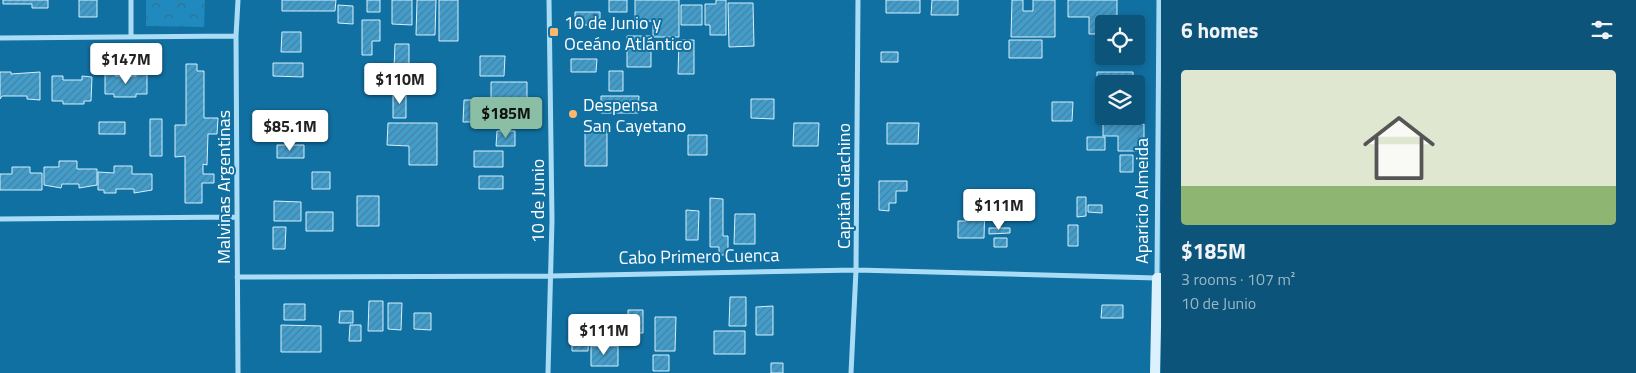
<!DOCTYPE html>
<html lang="en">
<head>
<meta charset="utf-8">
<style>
  :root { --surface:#0d547a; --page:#1b5e81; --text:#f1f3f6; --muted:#9ab7c7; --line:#2d6a8b; --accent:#8abfa5 }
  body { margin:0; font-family:"Titillium Web",sans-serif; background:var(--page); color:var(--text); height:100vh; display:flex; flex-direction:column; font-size:19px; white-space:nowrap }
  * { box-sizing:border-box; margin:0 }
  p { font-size:16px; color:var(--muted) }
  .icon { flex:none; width:28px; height:28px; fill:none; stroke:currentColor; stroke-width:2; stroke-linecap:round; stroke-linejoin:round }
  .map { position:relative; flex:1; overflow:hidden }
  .panel { display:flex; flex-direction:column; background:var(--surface); width:475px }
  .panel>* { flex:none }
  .controls { position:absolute; left:1095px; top:15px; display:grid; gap:10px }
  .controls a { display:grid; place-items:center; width:50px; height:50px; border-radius:5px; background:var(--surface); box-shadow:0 2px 8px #0003; font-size:25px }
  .price { position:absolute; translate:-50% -42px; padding:0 11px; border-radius:5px; background:#fff; color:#222; font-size:16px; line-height:32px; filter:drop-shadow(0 1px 2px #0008) }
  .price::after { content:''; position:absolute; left:50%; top:30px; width:15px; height:11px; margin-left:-8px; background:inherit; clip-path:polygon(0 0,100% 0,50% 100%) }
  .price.current { background:var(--accent); color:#111 }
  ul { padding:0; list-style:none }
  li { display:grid; align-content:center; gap:10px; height:265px; padding:0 20px }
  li+li { border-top:1px solid var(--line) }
  li span { display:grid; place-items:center; height:155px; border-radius:5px; color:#555 }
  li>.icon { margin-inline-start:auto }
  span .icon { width:90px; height:90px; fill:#fffc; stroke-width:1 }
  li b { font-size:21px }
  h2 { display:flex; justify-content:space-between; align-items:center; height:60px; padding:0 20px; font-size:21px }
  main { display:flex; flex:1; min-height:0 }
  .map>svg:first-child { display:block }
</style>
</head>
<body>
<main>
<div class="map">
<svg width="1161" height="373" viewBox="0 0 1161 373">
  <defs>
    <pattern id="forest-crowns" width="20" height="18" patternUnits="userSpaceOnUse" patternTransform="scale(1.25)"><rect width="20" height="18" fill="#208abf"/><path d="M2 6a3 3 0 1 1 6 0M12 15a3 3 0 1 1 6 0" fill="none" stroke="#327191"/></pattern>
    <pattern id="building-hatch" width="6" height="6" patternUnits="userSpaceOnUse" patternTransform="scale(1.25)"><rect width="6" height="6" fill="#439dcb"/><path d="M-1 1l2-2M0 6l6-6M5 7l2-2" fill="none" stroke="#46819f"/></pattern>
  </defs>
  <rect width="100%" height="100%" fill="#1170a2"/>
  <!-- forest -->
  <path fill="url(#forest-crowns)" d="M146 0H205L204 27 146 26Z"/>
  <!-- building -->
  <path fill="url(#building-hatch)" stroke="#d4f0fe" d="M3 0H48V8H32V4H3Z
    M79 0H97V17H79Z
    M282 0H336L335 11H282Z
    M367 0H380V12H367Z
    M392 0H412V25L392 24Z
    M417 0H436L435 35H416Z
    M439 0H458V41H439Z
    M609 0H627V12H609Z
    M635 0H679V37H653V21L635 22Z
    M716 0H726V35H710V25H705V4H716Z
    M886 0H920V13H886Z
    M932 0H958V15H931Z
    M1012 0H1023V11H1033V0H1055V37H1011Z
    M1068 0H1117V17H1107L1104 34H1089V17H1068Z
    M728 3H753L754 46 729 47Z
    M338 5 353 6V24L338 23Z
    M681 5H702V25H681Z
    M575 12H600V25H575Z
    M362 20H380V41H372V55H362Z
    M282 32H301V52H281Z
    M627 36H651V67H627Z
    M679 40H694V74H678Z
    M1009 40H1042V58H1009Z
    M395 44H409V68H394Z
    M881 52H898V62H881Z
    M480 56H505L504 76H480Z
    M571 59H597L596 72H571Z
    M273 63H303V77L273 76Z
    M186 64H197V71H204V118H218L217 134H208L207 165 203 164V174H214V183H202V203H185V156L175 157V125H186Z
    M609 71H623V91H609Z
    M0 72H11V74L40 72V100L27 99V96H2L0 99Z
    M105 72H116V76H136V72H147V94H136V97H114V94H105Z
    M1097 72H1133V84H1104V97H1097Z
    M52 76H63V80H82V76L92 77 91 101H84V104H63V101H52Z
    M491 82H527V109H491Z
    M393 92H406V118H393Z
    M601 96H639L638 113H601Z
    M751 99H774V119L751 118Z
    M464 100H476V122H463Z
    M1052 102H1073L1072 121H1052Z
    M150 119H162V156H150Z
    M99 122H125V134H99Z
    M388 123H437V165H409V146L387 145Z
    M794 123H819L818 146H793Z
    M887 123H919L918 144H887Z
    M1103 123 1144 124V151H1118V136H1103Z
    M286 126H304L305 140H286Z
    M585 130H607V166H585Z
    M497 131H515V146H496Z
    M688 135H707V155H688Z
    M1087 137H1105V150H1087Z
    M277 145H304V158H277Z
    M474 151H503V167H474Z
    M1120 155H1133V172H1120Z
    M59 161H77V169H97V185L79 188V184H62L61 188 44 185V167H59Z
    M114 166H132V174H152V190L134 193V189H116V193H104V190H98V172L114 173Z
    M12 167H30V173H42V190H0V174H12Z
    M312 172H330V189H312Z
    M479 176H503V189H479Z
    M879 181H907V191H896V203H889V211L879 210Z
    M357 196H379V226H357Z
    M1077 197H1086V216L1077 217Z
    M710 198 723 199V236H728V255H719V247H710Z
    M966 199 985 200 984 238H958V221H966Z
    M274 201 301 202V221H274Z
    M1088 205H1102V213L1088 212Z
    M686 210 699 211 698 240H686Z
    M306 212H333V231H306Z
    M735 214H755V244H734Z
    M1068 225H1078V246H1068Z
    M273 227H286L285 249H273Z
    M989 228H1010V233L989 234Z
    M994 238H1007V247H994Z
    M730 297H746V326H729Z
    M369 301H383V331H368Z
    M388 303H402L401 330 388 329Z
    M284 304H305V320H284Z
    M1102 305H1123V318H1101Z
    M773 306V335H756V307Z
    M628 310H643V333H628Z
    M340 311H353V323H339Z
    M414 313H431V330L414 329Z
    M655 317H676L675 351H655Z
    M281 325 321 326V352H281Z
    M350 325H361V341H349Z
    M714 331H745V354H714Z
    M572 335H589L588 351H572Z
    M591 346H618V366H591Z
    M653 355H669V371H653Z
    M771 363H783V373H771Z"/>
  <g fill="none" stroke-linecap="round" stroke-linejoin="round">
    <!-- minor -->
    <path stroke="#aaddf5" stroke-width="5" d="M131 36V0
      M0 38 236 36
      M0 219 236 217
      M237 277 550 276 856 270 1157 278 1159 0
      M238 373 236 36 238 0
      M548 373 552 220 549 0
      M851 373 856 270 858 0"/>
    <!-- secondary -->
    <path stroke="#dbf2fe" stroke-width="10" d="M1155 373 1157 278H1161"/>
  </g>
  <!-- markers -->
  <g fill="#ffb66f" stroke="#1170a2" stroke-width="2">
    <rect x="549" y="27" width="10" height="10" rx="2.5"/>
    <circle cx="573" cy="114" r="5"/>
  </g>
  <g text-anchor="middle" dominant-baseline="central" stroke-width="4" stroke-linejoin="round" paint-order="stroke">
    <!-- poi labels -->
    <g font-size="18" fill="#fff" stroke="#1170a2" text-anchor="start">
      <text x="564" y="22">10 de Junio y<tspan x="564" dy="21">Oceáno Atlántico</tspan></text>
      <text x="583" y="104">Despensa<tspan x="583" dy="21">San Cayetano</tspan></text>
    </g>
    <!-- street labels -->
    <g font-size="18" fill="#fff" stroke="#1170a2">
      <text transform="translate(843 186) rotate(-90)">Capitán Giachino</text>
      <text transform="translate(223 187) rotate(-90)">Malvinas Argentinas</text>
      <text transform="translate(537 201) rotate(-90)">10 de Junio</text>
      <text transform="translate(1141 201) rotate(-90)">Aparicio Almeida</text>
      <text transform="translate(699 256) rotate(-1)">Cabo Primero Cuenca</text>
    </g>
  </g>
</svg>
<div class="controls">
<a><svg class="icon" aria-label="locate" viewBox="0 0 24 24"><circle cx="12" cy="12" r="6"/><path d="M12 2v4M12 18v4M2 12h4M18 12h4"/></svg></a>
<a><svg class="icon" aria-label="layers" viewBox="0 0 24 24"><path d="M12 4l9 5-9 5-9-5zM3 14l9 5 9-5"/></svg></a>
</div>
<b class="price" style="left:126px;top:85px">$147M</b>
<b class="price" style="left:400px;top:105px">$110M</b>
<b class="price current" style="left:506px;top:139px">$185M</b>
<b class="price" style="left:290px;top:152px">$85.1M</b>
<b class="price" style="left:999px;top:231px">$111M</b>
<b class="price" style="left:604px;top:356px">$111M</b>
</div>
<section class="panel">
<h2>6 homes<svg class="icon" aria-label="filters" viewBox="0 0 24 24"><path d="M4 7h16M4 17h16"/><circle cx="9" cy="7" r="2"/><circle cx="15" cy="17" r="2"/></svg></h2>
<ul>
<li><span style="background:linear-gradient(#dfe7d0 75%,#8fb573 0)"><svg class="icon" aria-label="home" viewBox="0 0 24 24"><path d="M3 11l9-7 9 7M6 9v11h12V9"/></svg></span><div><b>$185M</b><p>3 rooms · 107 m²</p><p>10 de Junio</p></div></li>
</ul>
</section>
</main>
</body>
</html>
